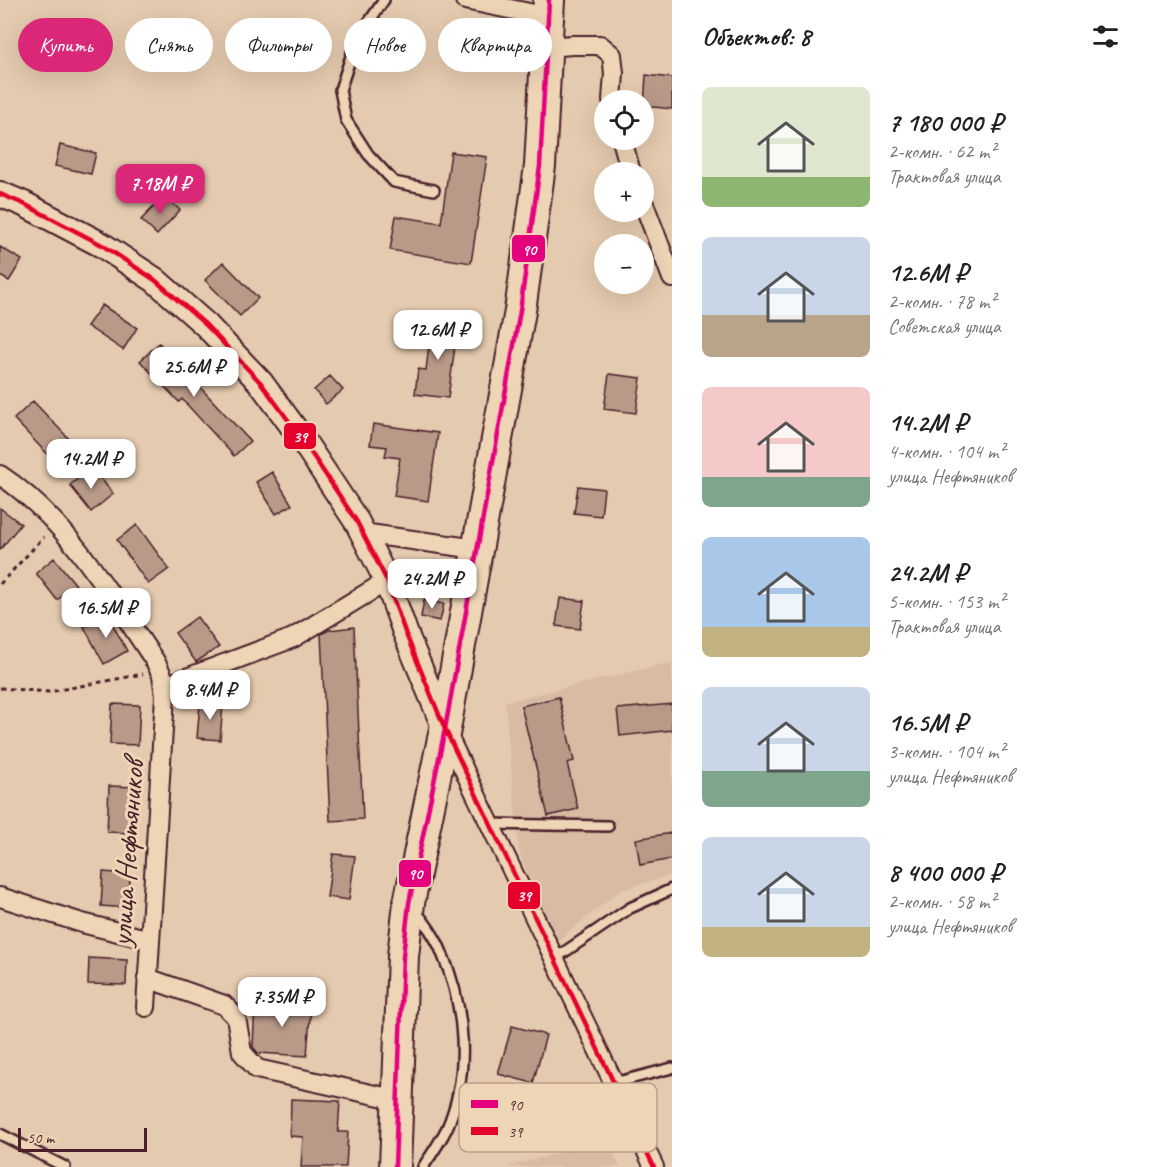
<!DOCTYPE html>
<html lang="ru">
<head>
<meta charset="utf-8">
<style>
  :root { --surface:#fff; --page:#f2f2f2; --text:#202124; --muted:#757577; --accent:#db2777 }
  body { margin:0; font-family:Caveat,sans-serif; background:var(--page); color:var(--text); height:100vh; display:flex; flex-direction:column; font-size:22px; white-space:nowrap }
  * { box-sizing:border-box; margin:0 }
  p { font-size:20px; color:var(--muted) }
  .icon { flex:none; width:33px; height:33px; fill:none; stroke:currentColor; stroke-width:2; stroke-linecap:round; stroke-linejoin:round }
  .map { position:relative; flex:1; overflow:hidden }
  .details { display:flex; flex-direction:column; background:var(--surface); width:480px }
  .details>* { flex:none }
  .guide { position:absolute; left:18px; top:18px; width:564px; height:54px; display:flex; gap:12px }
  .controls { position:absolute; left:594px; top:90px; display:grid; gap:12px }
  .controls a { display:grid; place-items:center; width:60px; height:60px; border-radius:50%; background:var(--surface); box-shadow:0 6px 24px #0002; font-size:30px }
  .scale { position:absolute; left:18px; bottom:15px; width:129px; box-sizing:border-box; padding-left:6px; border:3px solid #4a1f2b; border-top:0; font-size:16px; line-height:21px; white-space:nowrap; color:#4a1f2b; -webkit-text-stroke:4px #eed5b6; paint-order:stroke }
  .price { position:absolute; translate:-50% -51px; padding:0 14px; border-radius:12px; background:#fff; color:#222; font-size:20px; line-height:39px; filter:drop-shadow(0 2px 3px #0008) }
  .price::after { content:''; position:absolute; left:50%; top:36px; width:18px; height:14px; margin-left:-9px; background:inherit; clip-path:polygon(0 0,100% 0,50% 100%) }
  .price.active { background:var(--accent); color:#fff }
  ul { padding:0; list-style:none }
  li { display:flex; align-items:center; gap:18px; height:150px; padding:0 30px }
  li span { display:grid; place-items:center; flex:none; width:168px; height:120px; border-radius:9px; color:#555 }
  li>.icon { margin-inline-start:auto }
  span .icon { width:72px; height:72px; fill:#fffc; stroke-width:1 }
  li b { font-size:26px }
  h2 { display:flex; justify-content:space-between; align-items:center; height:72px; padding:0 30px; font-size:26px }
  .pill { padding:0 21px; border-radius:27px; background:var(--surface); box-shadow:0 6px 24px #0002; font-size:21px; line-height:54px }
  .pill.active { background:var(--accent); color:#fff }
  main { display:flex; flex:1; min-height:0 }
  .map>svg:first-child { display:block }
</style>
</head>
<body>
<main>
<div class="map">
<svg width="672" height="1167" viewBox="0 0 672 1167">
  <rect width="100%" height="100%" fill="#e4caae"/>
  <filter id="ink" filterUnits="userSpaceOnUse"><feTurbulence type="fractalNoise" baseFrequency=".0167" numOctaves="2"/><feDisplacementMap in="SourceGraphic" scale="12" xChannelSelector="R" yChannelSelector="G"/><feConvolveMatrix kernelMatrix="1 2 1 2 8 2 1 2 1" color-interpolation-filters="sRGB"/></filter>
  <g filter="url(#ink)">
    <!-- built -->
    <path fill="#d7bca3" d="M672 662V875L621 890 556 942 519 852 505 702Z
      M607 1140 620 1167H506Z"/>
    <!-- building -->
    <path fill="#b99a89" stroke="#4a1f2b" stroke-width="1.5" d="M646 75 672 78V109L644 106Z
      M60 145 96 153 91 174 55 166Z
      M451 152 487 157 471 263 390 250 396 216 441 223Z
      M164 196 180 210 157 235 141 220Z
      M0 247 22 260 9 281 0 276Z
      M223 262 258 298 240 316 205 280Z
      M102 305 137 328 123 350 87 326Z
      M432 321 458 324 448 398 415 394 418 369 426 370Z
      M159 343 250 441 234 456 182 399 179 402 140 361Z
      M609 374 641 378 636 413 604 409Z
      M330 376 343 390 326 404 314 390Z
      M33 401 69 439 50 457 14 419Z
      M373 424 438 433 428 501 394 496 400 458 385 456 387 447 370 445Z
      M92 467 113 494 91 512 70 485Z
      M272 472 292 505 276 514 256 482Z
      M578 486 604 489 601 516 574 513Z
      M0 508 21 524 0 550Z
      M137 525 169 569 148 584 117 540Z
      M54 558 76 585 57 600 36 573Z
      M560 598 584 601 580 629 556 626Z
      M424 600 444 604 440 621 421 617Z
      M107 614 127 651 104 664 84 627Z
      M197 617 219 647 196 662 175 633Z
      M354 627 363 819 330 821 321 634 329 630Z
      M559 697 574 761 567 763 578 809 548 816 521 706Z
      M200 703 223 704 220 740 197 738Z
      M112 704 140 705 138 745 110 744Z
      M672 704V730L620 736 617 709Z
      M109 786 134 787 132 833 107 832Z
      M672 833V859L640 865 636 839Z
      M333 854 355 856 349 900 327 897Z
      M103 872 130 874 129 908 101 906Z
      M89 958 127 960 126 985 88 984Z
      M255 1001 311 1004 307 1056 258 1053 253 1047Z
      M512 1026 546 1035 533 1083 498 1074Z
      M291 1099 340 1101 338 1132H348L346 1167H301L303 1137 290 1136Z"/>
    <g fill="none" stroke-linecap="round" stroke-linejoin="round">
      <!-- service casing -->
      <g stroke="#4a1f2b" stroke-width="14">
        <path id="service" d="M384 0 356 41 340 90 346 120 368 154 394 182 434 190
          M490 824 608 826
          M415 910C425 923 436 937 442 953 465 1007 471 1072 447 1128 440 1142 432 1154 423 1167
          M554 959 630 908 672 889
          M614 1083 672 1068
          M0 1134 65 1167"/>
      </g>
      <!-- minor casing -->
      <g stroke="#4a1f2b" stroke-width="22">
        <path id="minor" d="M465 0 549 17
          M548 47 572 45H600L612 55 614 73 612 100
          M622 140 631 172
          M644 204 672 278
          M0 475C68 520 110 595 155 661L162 675 165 696 146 1007
          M362 533 477 549
          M165 686 293 638 387 581
          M445 730 654 1167
          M0 897 82 923 150 940
          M147 978 224 1005 236 1017 242 1052 257 1069 398 1100"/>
      </g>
      <!-- tertiary casing -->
      <g stroke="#4a1f2b" stroke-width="28">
        <path id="tertiary" d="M0 194 24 204 102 245 155 280 206 325 261 383 302 439 357 522 387 581 405 632 445 729"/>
      </g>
      <!-- primary casing -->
      <g stroke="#4a1f2b" stroke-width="34">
        <path id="primary" d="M395 1167 403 956 409 903 445 729 520 311 540 166 549 0"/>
      </g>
      <!-- path -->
      <path stroke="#4a1f2b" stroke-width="3" stroke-dasharray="4.5 4.5" stroke-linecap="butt" d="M0 584 44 537
        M0 688 49 692 143 674"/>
      <!-- service -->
      <use href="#service" stroke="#eed5b6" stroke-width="9"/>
      <!-- minor -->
      <use href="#minor" stroke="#eed5b6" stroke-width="18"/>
      <!-- tertiary -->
      <use href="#tertiary" stroke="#eed5b6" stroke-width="24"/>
      <!-- primary -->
      <use href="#primary" stroke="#eed5b6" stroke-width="30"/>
      <!-- bus-1 casing -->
      <g stroke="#eed5b6" stroke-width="9">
        <path id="bus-1" d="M395 1167 403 956 409 903 445 729 520 311 540 166 549 0"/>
      </g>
      <!-- bus-2 casing -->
      <g stroke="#eed5b6" stroke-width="9">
        <path id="bus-2" d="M0 194 24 204 102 245 155 280 206 325 261 383 302 439 357 522 387 581 405 632 445 729 654 1167"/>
      </g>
      <!-- bus-1 -->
      <use href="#bus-1" stroke="#e5007d" stroke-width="4.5"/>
      <!-- bus-2 -->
      <use href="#bus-2" stroke="#e4002b" stroke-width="4.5"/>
    </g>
  </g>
  <g text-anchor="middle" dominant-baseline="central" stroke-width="6" stroke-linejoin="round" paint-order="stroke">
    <!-- street labels -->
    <g font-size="30" fill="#4a1f2b" stroke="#eed5b6">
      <text transform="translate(127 853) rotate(-86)">улица Нефтяников</text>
    </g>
  </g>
  <!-- legend -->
  <rect x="459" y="1083" width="198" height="69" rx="9" fill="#eed5b6" stroke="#bd9e8c" stroke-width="1.5"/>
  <rect x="471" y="1100" width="27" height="8" fill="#e5007d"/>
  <rect x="471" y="1127" width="27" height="8" fill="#e4002b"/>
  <g font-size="16" fill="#4a1f2b">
    <text x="508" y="1110">90</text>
    <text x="508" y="1137">39</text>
  </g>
  <g stroke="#eed5b6" stroke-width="2">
    <rect x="511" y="234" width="35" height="29" rx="6" fill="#e5007d"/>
    <rect x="283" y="422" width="34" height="28" rx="6" fill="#e4002b"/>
    <rect x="398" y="859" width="34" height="29" rx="6" fill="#e5007d"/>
    <rect x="507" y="881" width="34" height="29" rx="6" fill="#e4002b"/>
  </g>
  <g font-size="16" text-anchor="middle" font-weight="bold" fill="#fff">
    <text x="529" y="255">90</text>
    <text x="300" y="442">39</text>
    <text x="415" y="879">90</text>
    <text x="524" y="901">39</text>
  </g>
</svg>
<div class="controls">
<a><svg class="icon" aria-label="locate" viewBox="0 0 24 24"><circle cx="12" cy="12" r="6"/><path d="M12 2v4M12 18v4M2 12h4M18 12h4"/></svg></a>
<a>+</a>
<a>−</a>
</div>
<div class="scale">50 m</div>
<b class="price active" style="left:160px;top:215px">7.18M ₽</b>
<b class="price" style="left:438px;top:361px">12.6M ₽</b>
<b class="price" style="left:194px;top:398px">25.6M ₽</b>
<b class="price" style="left:91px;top:490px">14.2M ₽</b>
<b class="price" style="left:432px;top:610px">24.2M ₽</b>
<b class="price" style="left:106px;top:639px">16.5M ₽</b>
<b class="price" style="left:210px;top:721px">8.4M ₽</b>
<b class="price" style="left:282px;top:1028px">7.35M ₽</b>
<div class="guide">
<a class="pill active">Купить</a>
<a class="pill">Снять</a>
<a class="pill">Фильтры</a>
<a class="pill">Новое</a>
<a class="pill">Квартира</a>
</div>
</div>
<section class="details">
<h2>Объектов: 8<svg class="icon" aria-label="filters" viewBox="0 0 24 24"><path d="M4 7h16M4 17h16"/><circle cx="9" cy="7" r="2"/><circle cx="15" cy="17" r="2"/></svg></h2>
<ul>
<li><span style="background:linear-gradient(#dfe7d0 75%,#8fb573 0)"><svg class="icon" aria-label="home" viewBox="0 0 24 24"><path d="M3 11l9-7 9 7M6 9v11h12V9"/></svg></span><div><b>7 180 000 ₽</b><p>2-комн. · 62 m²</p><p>Трактовая улица</p></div></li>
<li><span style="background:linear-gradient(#c9d6e8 65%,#b9a48a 0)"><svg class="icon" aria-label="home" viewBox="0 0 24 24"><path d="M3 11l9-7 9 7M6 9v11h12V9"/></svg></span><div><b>12.6M ₽</b><p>2-комн. · 78 m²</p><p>Советская улица</p></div></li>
<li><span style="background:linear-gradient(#f6c9c9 75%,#7fa58c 0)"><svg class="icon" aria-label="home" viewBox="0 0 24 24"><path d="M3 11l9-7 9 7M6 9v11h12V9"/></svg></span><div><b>14.2M ₽</b><p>4-комн. · 104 m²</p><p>улица Нефтяников</p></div></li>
<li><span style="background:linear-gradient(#a9c7e8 75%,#c2b280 0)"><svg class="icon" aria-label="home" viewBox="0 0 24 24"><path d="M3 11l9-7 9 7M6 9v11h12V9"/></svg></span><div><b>24.2M ₽</b><p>5-комн. · 153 m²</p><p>Трактовая улица</p></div></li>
<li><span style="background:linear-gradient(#c9d6e8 70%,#7fa58c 0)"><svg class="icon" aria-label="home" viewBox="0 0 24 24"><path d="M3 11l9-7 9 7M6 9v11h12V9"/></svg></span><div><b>16.5M ₽</b><p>3-комн. · 104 m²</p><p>улица Нефтяников</p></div></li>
<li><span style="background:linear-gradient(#c9d6e8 75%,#c2b280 0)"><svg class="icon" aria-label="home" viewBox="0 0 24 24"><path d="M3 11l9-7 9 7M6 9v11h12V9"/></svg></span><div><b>8 400 000 ₽</b><p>2-комн. · 58 m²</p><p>улица Нефтяников</p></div></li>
</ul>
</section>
</main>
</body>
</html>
